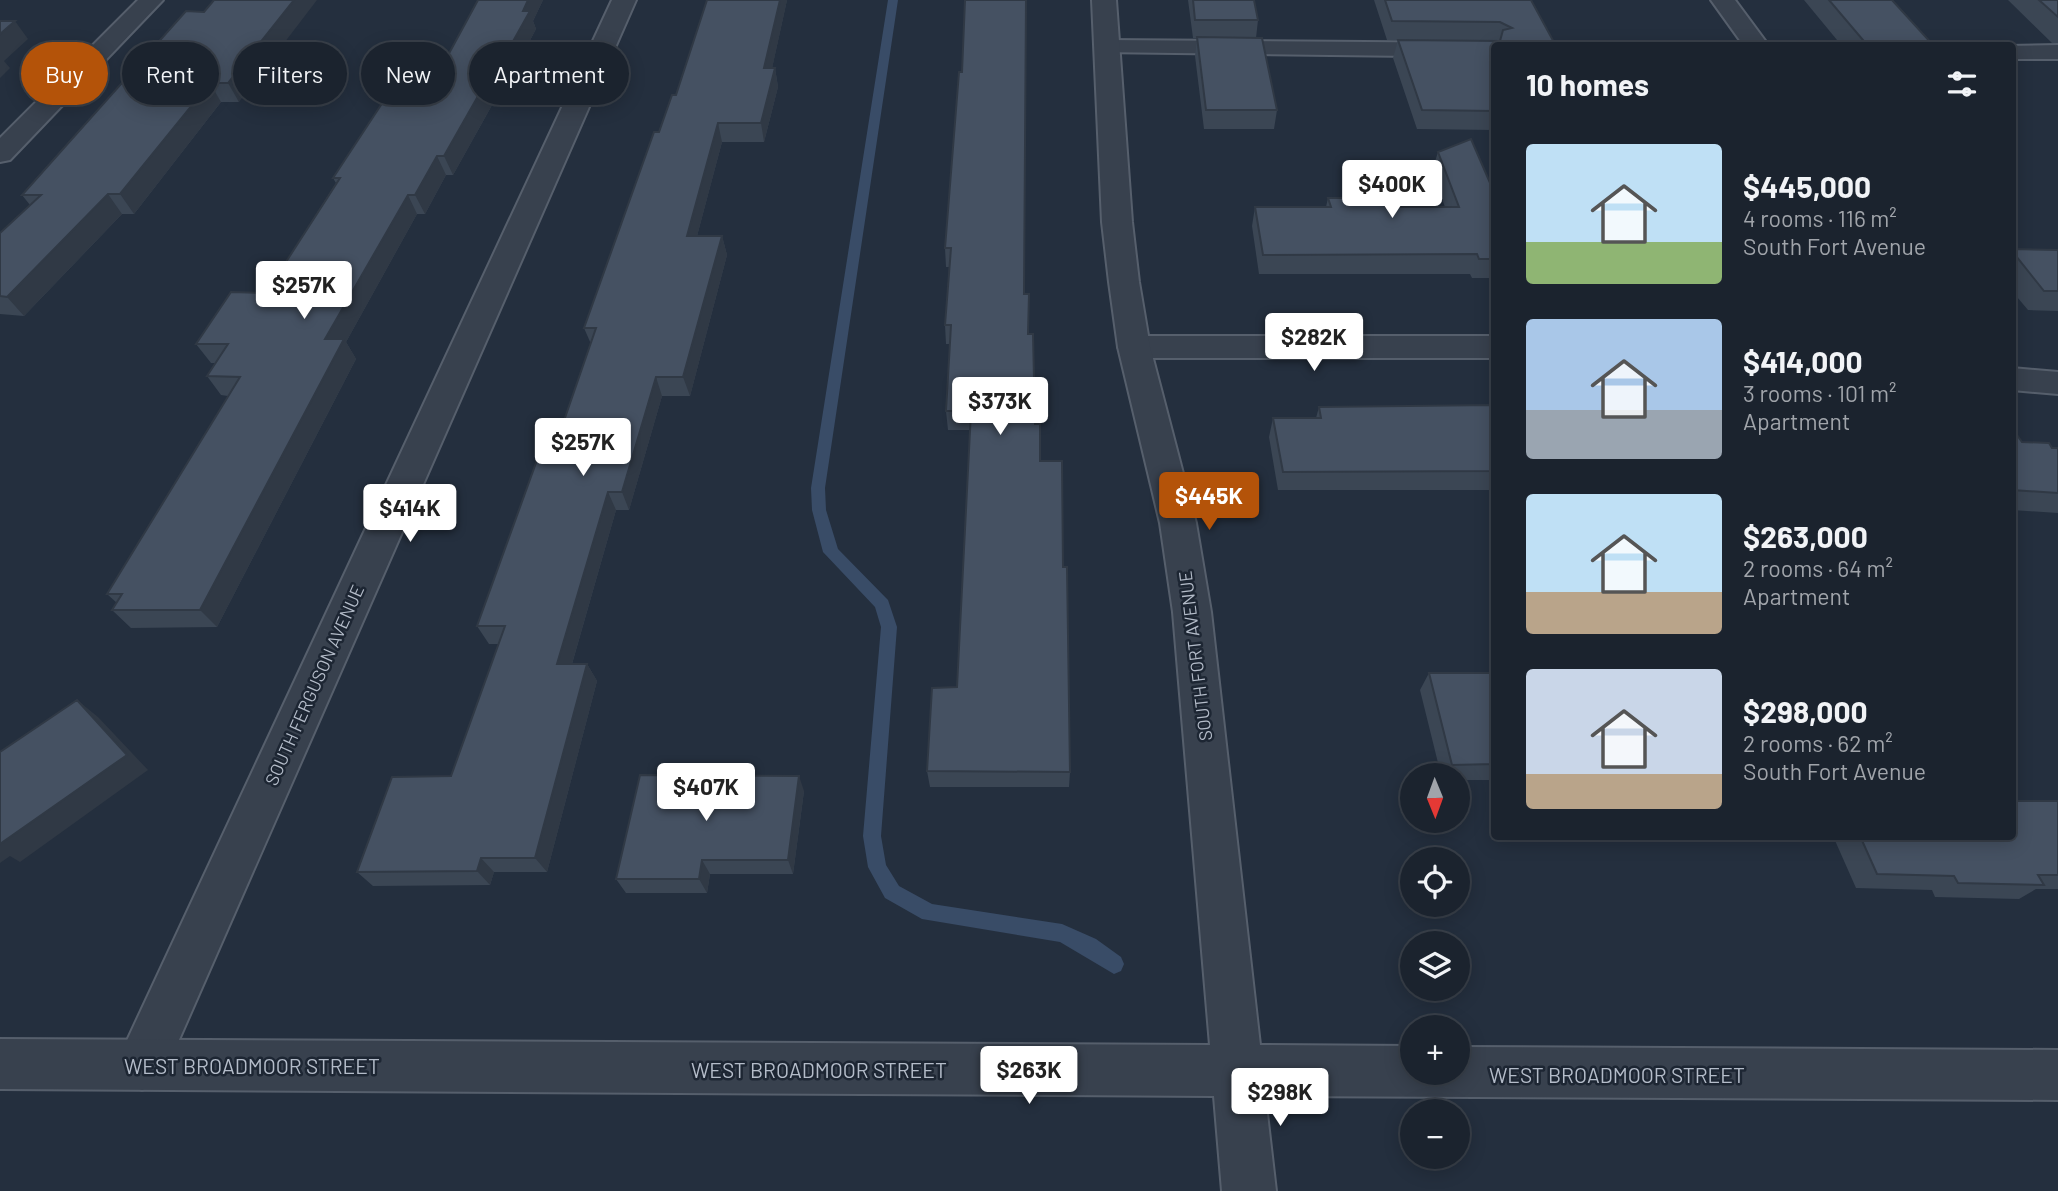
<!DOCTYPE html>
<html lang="en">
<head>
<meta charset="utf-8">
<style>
  :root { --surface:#1b232e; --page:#282f3a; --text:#f1f3f6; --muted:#a0a4aa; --line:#39404a; --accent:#b45309 }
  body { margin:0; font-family:Barlow,sans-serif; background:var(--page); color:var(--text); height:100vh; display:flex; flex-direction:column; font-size:26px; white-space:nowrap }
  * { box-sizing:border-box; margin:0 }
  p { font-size:23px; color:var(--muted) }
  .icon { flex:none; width:38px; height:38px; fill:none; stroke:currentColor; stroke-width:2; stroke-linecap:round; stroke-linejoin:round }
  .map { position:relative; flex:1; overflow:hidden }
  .drawer { position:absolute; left:1491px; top:42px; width:525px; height:798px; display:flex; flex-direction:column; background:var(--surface); border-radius:7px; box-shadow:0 4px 18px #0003,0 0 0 2px var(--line) }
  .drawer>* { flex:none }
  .top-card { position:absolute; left:21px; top:42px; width:665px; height:63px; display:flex; gap:14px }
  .needle { width:46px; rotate:179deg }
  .controls { position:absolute; left:1400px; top:763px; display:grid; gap:14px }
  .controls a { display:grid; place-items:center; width:70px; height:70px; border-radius:50%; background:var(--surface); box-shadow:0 4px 18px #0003,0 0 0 2px var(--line); font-size:35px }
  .price { position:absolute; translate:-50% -60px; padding:0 16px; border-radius:7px; background:#fff; color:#222; font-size:23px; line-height:46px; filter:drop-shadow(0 2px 4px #0008) }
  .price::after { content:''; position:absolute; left:50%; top:42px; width:21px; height:16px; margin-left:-10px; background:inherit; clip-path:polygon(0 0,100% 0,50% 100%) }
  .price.current { background:var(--accent); color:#fff }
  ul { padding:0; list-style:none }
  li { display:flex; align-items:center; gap:21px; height:175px; padding:0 35px }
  li span { display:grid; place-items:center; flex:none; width:196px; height:140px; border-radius:7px; color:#555 }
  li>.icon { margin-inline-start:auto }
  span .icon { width:84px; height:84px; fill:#fffc; stroke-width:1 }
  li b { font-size:30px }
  h2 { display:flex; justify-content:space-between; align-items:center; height:84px; padding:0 35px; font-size:30px }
  .pill { padding:0 24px; border-radius:32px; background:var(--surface); box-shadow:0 4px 18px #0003,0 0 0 2px var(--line); font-size:24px; line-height:63px }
  .pill.current { background:var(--accent); color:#fff }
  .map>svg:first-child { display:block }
</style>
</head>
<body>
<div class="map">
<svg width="2058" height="1191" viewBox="0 0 2058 1191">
  <rect width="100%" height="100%" fill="#242f3e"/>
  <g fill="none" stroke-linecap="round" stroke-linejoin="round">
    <!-- stream -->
    <path fill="#394c67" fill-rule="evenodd" d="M888 0H898L825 488 826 510 838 549 888 600 897 627 881 836 886 865 899 886 932 904 1062 924 1096 939 1121 957 1124 964 1121 971 1114 974 1060 942 922 919 885 898 868 867 863 836 881 627 875 607 823 552 812 510 811 488Z"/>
    <!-- minor casing -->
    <g stroke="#565f6c" stroke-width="4">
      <path id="minor" d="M138 0H163L10 160 0 162V138Z
        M612 0H636L160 1083 142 1090 124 1083 117 1065 124 1047Z
        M1711 0H1735L1769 46H1744Z
        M1107 40 1494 43 1503 46H1494V57L1098 52 1095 47 1098 42Z
        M2058 45V59H2012V46H2008Z
        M1134 336H1494V358H1134L1123 355 1118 347 1123 339Z
        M2012 368 2058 372V394L2012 390Z"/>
    </g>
    <!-- tertiary casing -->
    <g stroke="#565f6c" stroke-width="4">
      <path id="tertiary" d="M1092 0H1116L1132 222 1139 282 1150 347 1196 523 1211 612 1260 1045 1412 1046V1073H1458V1047L2058 1050V1100L1265 1096 1276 1191H1222L1214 1096 0 1089V1039L1210 1045 1173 612 1160 523 1118 347 1109 282 1102 222Z"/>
    </g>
    <!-- minor -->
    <use href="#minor" fill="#38414e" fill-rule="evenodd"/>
    <!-- tertiary -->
    <use href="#tertiary" fill="#38414e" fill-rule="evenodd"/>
  </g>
  <!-- wall -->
  <path fill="#3b4654" d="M478 0H543L533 21 536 29 509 80H506L453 175H446L425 214H417L346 342 356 359 217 627 131 628 112 610 117 603 107 594 228 396 221 395 207 376 215 363H211L196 344 266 293 336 183 333 178 440 70Z
    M707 0H787L772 68H775L778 87 764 142H722L697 236H722L727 255 690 396H662L629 510H616L572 664H587L597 681 547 872H494L490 885 373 886 357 872 451 776 499 644H489L477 626 558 438 591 344 584 328 659 132 676 95Z
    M1188 0H1254L1258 20 1256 38 1277 110 1274 129H1204L1195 56 1197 38H1193Z
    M1374 0H1531L1556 46H1494V130L1417 129 1393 58 1398 40 1495 41 1387 40Z
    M1804 0H1892L1934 46H1842Z
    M2008 0H2058V43H2052Z
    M204 12 239 102H221L134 214H122L24 316 0 314V233L30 205 22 195Z
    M962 72 1024 294 1028 334 1035 424 1040 461 1063 567 1070 772 1069 787H930L927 771 957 687 970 430H948L946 411 950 344H946L945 325 949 267H946L945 248Z
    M1438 152 1494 192V278H1472L1470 274H1259L1252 226 1255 207H1326L1328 198 1386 207H1445L1432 171Z
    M2012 249 2058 250V311L2028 310 2012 291Z
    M1494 405V490H1278L1269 437 1273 418H1316L1319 407Z
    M2012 428 2022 442 2058 448V513L2012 510Z
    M1429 673H1494V780H1458V775H1441L1420 690Z
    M804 791 793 874H710L707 893H626L616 879Z
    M2058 801V889H2036L2019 899 1935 897 1932 890 1856 888 1833 836H2012Z"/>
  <!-- shaded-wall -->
  <path fill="#303945" d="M294 0H317L239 102 228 83Z
    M528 0H543L533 21 536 29 509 80 502 61Z
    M780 0H787L768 87 764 68Z
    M15 21 28 39 4 61 10 68 0 78V34Z
    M498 61 506 80 453 175 444 156Z
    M775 68 778 87 764 142 761 123Z
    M210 83 221 102 134 214 120 194Z
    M718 123 722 142 692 255 687 236Z
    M437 156 446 175 425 214 415 195Z
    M108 194 122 214 24 316 7 297Z
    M408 195 417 214 346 342 356 359 217 627 200 610 325 339Z
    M722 236 727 255 690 396 683 377Z
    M656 377 662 396 629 510 622 492Z
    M608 492 616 510 567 681 557 664Z
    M587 664 597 681 547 872 535 858Z
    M77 700 98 717 148 770 20 862 10 856 0 863V844Z
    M799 776 804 791 793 874 788 860Z
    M481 858 494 872 490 885 477 871Z
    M702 860 710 874 707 893 699 879Z"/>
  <!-- building -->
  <path fill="#455162" stroke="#303945" stroke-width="2" d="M214 0H294L228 83H210L120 194H108L7 297 0 296V233L41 195H22L186 11 204 12Z
    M478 0H528L523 11H530L502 61H498L444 156H437L415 195H408L325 339H344L200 610H112L122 594H107L240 377 207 376 228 344H196L231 292 266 293 340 178H333L404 70H440Z
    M707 0H780L764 68H775L761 123H718L687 236H722L683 377H656L622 492H608L557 664H587L535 858H481L477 871 357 872 392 777 451 776 505 626H477L545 438H558L596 328H584L654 132H659L672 95H676Z
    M965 0H1026L1024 294H1029L1028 334H1033L1035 424H1040V461H1062L1063 567H1067L1070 772 927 771 932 688 957 687 971 411H946L951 325H945L951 248H945L959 72H962Z
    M1193 0H1254L1258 20H1195Z
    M1385 0H1531L1556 46H1494V111L1422 110 1398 40 1500 41 1503 30 1512 28 1500 22 1392 21Z
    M1829 0H1892L1934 46H1868Z
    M2039 0H2058V17Z
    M0 21H15L0 34Z
    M1197 37 1262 38 1277 110H1206Z
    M1471 139 1494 192V259H1479L1477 254 1263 255 1255 207H1331L1328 198H1383L1386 207H1459L1438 152Z
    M2012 249 2058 250V291H2044L2012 251Z
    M1494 405V471L1283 472 1273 418H1321L1319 407Z
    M2012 428 2022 442 2049 443 2052 448H2058V493L2012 490Z
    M1429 673H1494V764L1452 765Z
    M77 700 127 755 0 844V752Z
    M640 775 799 776 788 860H702L699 879H616Z
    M2012 801H2058V875H2038L2044 885 1958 883 1954 876 1877 874 1860 836H2012Z"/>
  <g text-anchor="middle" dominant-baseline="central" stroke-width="5" stroke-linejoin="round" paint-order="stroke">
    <!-- street labels -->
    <g font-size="18" fill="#b4bcc9" stroke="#1d2633">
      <text transform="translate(1195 656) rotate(-97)">SOUTH FORT AVENUE</text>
      <text transform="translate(314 685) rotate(-66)">SOUTH FERGUSON AVENUE</text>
    </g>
    <!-- near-street labels -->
    <g font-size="21" fill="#b4bcc9" stroke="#1d2633">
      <text x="252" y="1065">WEST BROADMOOR STREET</text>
      <text x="819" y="1069">WEST BROADMOOR STREET</text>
      <text x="1617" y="1074">WEST BROADMOOR STREET</text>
    </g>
  </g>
</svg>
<div class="controls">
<a><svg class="needle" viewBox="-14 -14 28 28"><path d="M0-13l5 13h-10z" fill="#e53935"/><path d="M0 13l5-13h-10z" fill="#a0a4aa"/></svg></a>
<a><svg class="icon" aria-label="locate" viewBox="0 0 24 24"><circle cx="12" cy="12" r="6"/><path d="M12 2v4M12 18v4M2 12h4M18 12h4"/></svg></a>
<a><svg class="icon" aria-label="layers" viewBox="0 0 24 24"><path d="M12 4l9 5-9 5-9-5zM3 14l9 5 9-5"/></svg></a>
<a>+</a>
<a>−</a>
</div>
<b class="price" style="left:1392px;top:220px">$400K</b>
<b class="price" style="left:304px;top:321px">$257K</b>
<b class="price" style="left:1314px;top:373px">$282K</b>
<b class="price" style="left:1000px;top:437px">$373K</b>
<b class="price" style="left:583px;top:478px">$257K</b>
<b class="price current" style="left:1209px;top:532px">$445K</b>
<b class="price" style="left:410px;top:544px">$414K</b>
<b class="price" style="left:706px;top:823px">$407K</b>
<b class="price" style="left:1029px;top:1106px">$263K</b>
<b class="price" style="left:1280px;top:1128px">$298K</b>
<div class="top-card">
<a class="pill current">Buy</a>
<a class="pill">Rent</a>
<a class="pill">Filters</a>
<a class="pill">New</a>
<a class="pill">Apartment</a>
</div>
<section class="drawer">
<h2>10 homes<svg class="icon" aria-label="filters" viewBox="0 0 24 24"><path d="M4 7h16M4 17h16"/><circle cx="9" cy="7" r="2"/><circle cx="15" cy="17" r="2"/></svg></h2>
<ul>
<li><span style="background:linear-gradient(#bfe0f5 70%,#8fb573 0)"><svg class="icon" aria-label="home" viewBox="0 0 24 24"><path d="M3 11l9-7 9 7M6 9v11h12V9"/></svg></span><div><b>$445,000</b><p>4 rooms · 116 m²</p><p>South Fort Avenue</p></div></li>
<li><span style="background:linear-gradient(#a9c7e8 65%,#9aa5b1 0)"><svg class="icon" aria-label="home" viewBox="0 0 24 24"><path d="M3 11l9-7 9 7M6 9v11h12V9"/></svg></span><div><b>$414,000</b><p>3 rooms · 101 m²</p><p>Apartment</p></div></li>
<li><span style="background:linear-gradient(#bfe0f5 70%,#b9a48a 0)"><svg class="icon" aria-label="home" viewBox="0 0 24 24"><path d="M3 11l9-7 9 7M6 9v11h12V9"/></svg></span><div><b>$263,000</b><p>2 rooms · 64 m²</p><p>Apartment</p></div></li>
<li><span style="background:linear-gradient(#c9d6e8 75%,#b9a48a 0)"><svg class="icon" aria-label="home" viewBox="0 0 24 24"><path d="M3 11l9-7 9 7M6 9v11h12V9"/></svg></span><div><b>$298,000</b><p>2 rooms · 62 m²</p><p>South Fort Avenue</p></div></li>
</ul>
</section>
</div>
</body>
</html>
